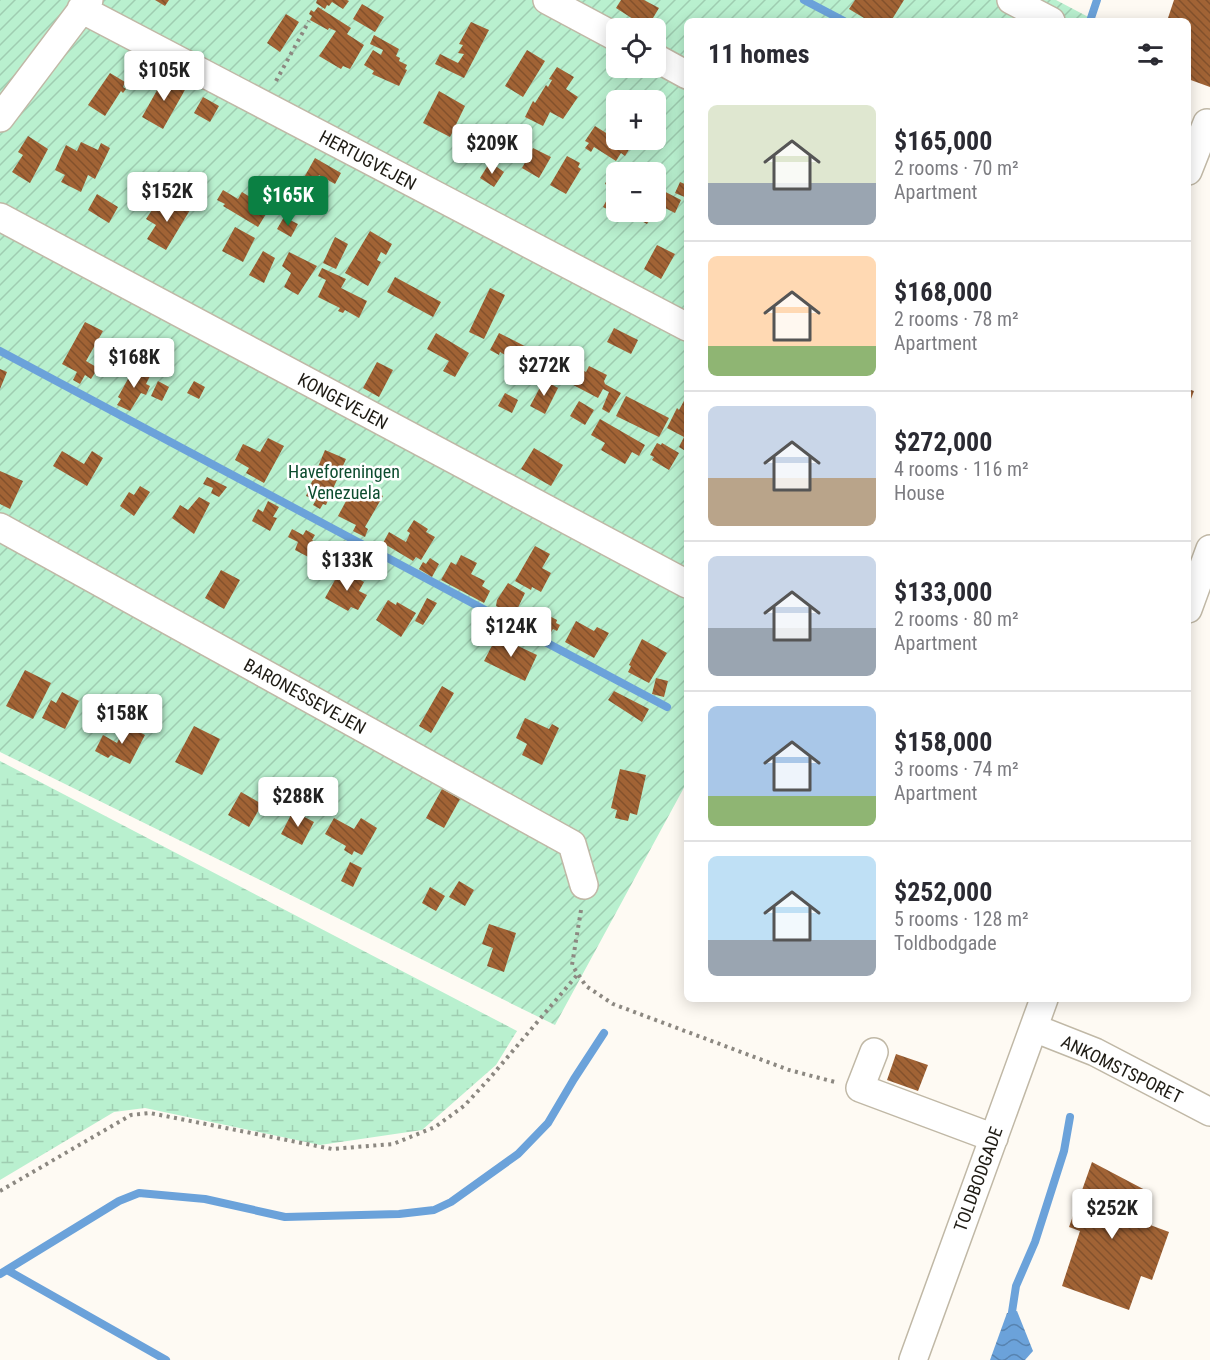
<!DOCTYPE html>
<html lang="en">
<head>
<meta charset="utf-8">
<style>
  :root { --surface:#fff; --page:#f7f7f7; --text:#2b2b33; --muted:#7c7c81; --line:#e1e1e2; --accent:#0b8043 }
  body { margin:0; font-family:"Roboto Condensed",sans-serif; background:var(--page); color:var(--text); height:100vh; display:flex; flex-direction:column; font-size:22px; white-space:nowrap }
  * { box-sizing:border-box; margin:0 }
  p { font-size:20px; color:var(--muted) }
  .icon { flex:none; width:33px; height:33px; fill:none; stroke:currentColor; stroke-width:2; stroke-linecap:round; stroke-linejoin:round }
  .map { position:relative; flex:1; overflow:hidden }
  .panel { position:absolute; left:684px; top:18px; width:507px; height:984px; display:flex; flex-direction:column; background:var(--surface); border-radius:9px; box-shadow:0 3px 15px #0003 }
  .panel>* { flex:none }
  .tools { position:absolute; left:606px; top:18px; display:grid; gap:12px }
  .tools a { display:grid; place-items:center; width:60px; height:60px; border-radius:9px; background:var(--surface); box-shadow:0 3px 15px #0003; font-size:30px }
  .price { position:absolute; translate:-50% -51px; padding:0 14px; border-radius:6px; background:#fff; color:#222; font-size:20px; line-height:39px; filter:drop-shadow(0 2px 3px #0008) }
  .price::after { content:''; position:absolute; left:50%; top:36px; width:18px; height:14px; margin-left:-9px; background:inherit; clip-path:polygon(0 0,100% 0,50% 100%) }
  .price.on { background:var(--accent); color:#fff }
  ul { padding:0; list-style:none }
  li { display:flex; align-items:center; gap:18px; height:150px; padding:0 24px }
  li+li { border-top:2px solid var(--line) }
  li span { display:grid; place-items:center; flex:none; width:168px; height:120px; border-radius:9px; color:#555 }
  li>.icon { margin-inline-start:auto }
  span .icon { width:72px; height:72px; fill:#fffc; stroke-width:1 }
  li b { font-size:26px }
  h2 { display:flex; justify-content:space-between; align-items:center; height:72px; padding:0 24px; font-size:26px }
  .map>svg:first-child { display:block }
</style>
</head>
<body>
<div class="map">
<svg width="1210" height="1360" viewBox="0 0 1210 1360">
  <defs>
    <pattern id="wetland-marsh" width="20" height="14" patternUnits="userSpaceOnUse" patternTransform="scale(1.5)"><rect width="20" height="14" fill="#b9f0cf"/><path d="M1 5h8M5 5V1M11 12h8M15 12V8" fill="none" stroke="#9fcdb1"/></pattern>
    <pattern id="garden-furrows" width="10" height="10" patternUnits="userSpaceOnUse" patternTransform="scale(1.5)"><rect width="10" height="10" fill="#b9f0cf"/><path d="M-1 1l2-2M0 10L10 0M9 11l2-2" fill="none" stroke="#9fcdb1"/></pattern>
    <pattern id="water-waves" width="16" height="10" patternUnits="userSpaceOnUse" patternTransform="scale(1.5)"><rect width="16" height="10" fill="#6ba2da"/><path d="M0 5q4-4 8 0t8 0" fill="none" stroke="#5783b0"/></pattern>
    <pattern id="building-back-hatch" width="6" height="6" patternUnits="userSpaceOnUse" patternTransform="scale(1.5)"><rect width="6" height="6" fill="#a16335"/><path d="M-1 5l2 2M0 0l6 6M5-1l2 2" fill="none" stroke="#83512c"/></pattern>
  </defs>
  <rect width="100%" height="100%" fill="#fefaf3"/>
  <!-- wetland -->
  <path fill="url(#wetland-marsh)" d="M0 761 517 1031 496 1065 422 1130 320 1145 145 1108 114 1112 0 1180Z"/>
  <!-- garden -->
  <path fill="url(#garden-furrows)" fill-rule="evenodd" d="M0 0H1056L1096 21H687V782L555 1025 0 752ZM616 28H656V68H616ZM616 100H656V140H616ZM616 172H656V212H616Z"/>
  <!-- water -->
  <path fill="url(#water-waves)" d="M1017 1311 1033 1351 1025 1360H990L1007 1313Z"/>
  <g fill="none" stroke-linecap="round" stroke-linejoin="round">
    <!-- stream -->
    <path stroke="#6ba2da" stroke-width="8" d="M804 0 844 21
      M1090 21 1097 0
      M0 351 667 707
      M7 1270 166 1360
      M0 1274 119 1201 139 1193 205 1199 285 1217 399 1214 434 1210 451 1202 518 1154 548 1123 574 1079 604 1033
      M1012 1312 1016 1286 1035 1242 1064 1151 1070 1117"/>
  </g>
  <!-- building -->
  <path fill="url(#building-back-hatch)" d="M155 0H169L165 6Z
    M317 0H347L349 1 343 9 332 2 329 6 327 5 325 9 316 3Z
    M621 0H644L659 8 647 28 616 8Z
    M855 0H904L891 21H869L849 9Z
    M1174 0H1210V87L1188 79V21H1167Z
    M362 4 384 17 375 32 353 19Z
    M318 7 351 28 347 34 364 45 350 69 343 66 341 69 319 56 336 31 329 28 328 30 310 20 312 16 309 14 311 10 314 12Z
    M286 14 299 22 280 52 267 43Z
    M471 22 489 30 464 78 435 64 440 54 458 63 464 54 458 53 463 45 459 44Z
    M374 35 399 49 396 56 400 58 399 61 407 65 405 69 407 70 399 86 372 74 374 71 364 65 373 50 381 55 383 50 370 44Z
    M527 50 545 61 523 97 505 86Z
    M557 67 574 77 566 89 578 97 563 119 550 112 543 126 525 117 533 101 535 103 546 85 548 87 552 80 549 79Z
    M110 73 125 82 123 87 126 89 123 93 121 91 105 116 88 105Z
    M165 76 186 88 163 129 142 117Z
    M439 91 465 106 450 137 423 123Z
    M203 97 219 106 210 122 194 113Z
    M595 126 630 148 625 156 621 153 616 161 594 147 591 152 585 148 589 143 585 141Z
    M28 136 48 149 30 183 12 172 23 155 18 152Z
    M81 142 98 150 101 143 110 148 95 179 88 175 81 192 61 182 65 175 55 170 66 145 77 151Z
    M533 148 551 157 539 178 522 168Z
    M567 156 580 163 578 167 581 169 566 194 550 185Z
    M315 158 341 173 335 184 319 175 308 196 297 190Z
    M490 162 504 172 494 187 480 178Z
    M610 173 616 176V212H623L621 216 603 207 613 188 605 184Z
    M680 182 687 185V198L675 193Z
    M656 187 681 200 675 213 659 205V215L651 217 647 224 634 217 637 212H656Z
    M223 190 238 199 242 192 269 209 258 227 223 206 225 204 217 200Z
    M97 194 118 207 109 223 88 210Z
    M173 199 190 210 166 250 147 239 156 225 146 219 156 204 166 210Z
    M284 217 298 224 291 237 277 229Z
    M235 227 255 238 243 262 222 251Z
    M370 231 392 244 386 255 381 252 377 260 381 262 368 286 345 273Z
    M335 237 348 244 336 269 323 263Z
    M657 245 675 254 661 279 644 269Z
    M263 251 275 258 264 283 249 275Z
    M289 252 317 266 298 295 284 287 291 273 282 266Z
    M322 268 346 279 341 288 367 301 359 318 345 310 343 313 338 311 340 308 318 297 326 280 318 276Z
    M395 277 441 302 433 317 387 292Z
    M490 288 505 295 484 339 469 332Z
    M85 322 103 331 86 361 98 368 91 379 85 375 80 384 73 380 77 372 62 364Z
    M614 328 638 340 631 354 607 342Z
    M436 333 469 353 455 377 443 371 449 361 427 349Z
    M499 333 552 360 543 377 500 352 499 355 490 350Z
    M115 341 124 345 111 371 102 366Z
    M377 362 393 370 379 397 363 388Z
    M569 363 586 372 589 366 607 375 604 381 605 384 621 393 609 413 602 409 609 392 603 389 598 398 560 378Z
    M134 368 150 376 146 384 150 386 146 395 141 393 130 411 117 405 121 399 118 397Z
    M0 369 7 372 0 389Z
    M544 380 558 388 545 414 530 406Z
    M158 381 169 387 162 401 151 396Z
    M194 381 205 387 199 399 187 393Z
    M1188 389 1194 391 1188 407Z
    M505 393 518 400 512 413 498 406Z
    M626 396 669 418 659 437 616 416Z
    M685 399 687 400V452L679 447 684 437 667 428 677 408 679 410Z
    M579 401 594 410 585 425 570 416Z
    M600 419 645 445 639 456 632 452 625 464 601 450 605 443 591 435Z
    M268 438 284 446 264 483 246 473 249 468 235 460 243 444 260 452Z
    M657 443 661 445 662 443 679 453 669 470 652 460 654 457 650 455Z
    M534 448 563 465 551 486 521 469Z
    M325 450 346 459 326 505 323 504 320 509 313 505 316 500 306 496Z
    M62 451 84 464 92 451 103 458 87 486 53 466Z
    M0 471 23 481 10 509 0 504Z
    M207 477 227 487 219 497 211 493 213 488 203 484Z
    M140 486 150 492 134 516 120 506 129 492 134 495Z
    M368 488 383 496 365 527 368 529 365 537 353 531 356 525 338 516 352 490 363 496Z
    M199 497 210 503 194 534 172 518 180 505 188 510Z
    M268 501 279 507 273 517 277 518 270 531 252 521 258 509 263 512Z
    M414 520 428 529 426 532 435 537 421 560 416 557 413 561 383 543 389 532 406 542 410 533 407 531Z
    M292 529 303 535 306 530 315 535 312 540 324 547 316 561 295 550 298 542 288 537Z
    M535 546 550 554 542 568 551 573 541 592 532 587 531 590 515 581Z
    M461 555 477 563 471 574 485 581 482 586 490 591 484 603 441 580 451 562 456 565Z
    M430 558 439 564 432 577 419 569 423 562 426 564Z
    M341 569 364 582 359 591 367 595 358 610 351 607 348 611 325 598Z
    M221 570 240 580 224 609 205 598Z
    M508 583 525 593 514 616 496 606 497 600Z
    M427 598 437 603 423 625 415 621Z
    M388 600 396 605 397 602 416 613 401 637 376 620Z
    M532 607 557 620 556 623 560 625 557 631 553 629 550 634 525 621Z
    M576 621 594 631 597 627 609 633 594 658 565 642Z
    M497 636 537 655 525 681 484 661Z
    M642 639 667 653 649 683 628 672 631 666 629 665Z
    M25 670 51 683 33 719 6 706Z
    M656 678 668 681 664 697 652 694Z
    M442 686 454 693 431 733 419 726Z
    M614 691 649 709 642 722 608 700Z
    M62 692 79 701 65 729 42 718 51 700 56 703Z
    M525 718 549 729 552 724 559 728 542 765 522 755 527 744 516 738Z
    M126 725 145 735 130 764 111 755 108 758 95 751 103 735 117 743Z
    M194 726 220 739 202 775 175 762Z
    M620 769 646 775 637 815 630 813 628 821 615 818 617 810 611 808Z
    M442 789 460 799 444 828 426 818Z
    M241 792 262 804 249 827 228 815Z
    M293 811 314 822 302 845 281 834Z
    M334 818 354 829 361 818 377 828 362 855 354 851 352 855 344 850 346 846 325 834Z
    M350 862 362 868 353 887 341 881Z
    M459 881 474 890 465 906 449 897Z
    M430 887 445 896 436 911 422 903Z
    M489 924 516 933 504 972 487 966 493 948 482 944Z
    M896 1054 928 1065 918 1091 887 1080Z
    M1092 1162 1147 1191 1134 1219 1169 1232 1152 1280 1141 1276 1129 1310 1062 1286 1080 1231 1069 1227Z"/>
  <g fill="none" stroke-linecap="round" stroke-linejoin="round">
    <!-- minor casing -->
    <g stroke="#c0b8a6" stroke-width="30">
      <path id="minor" d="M547 0 616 37
        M1011 0 1051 21
        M81 9 687 327
        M656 58 687 75
        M0 118 89 0
        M1188 171 1207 123 1210 125
        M0 217 687 584
        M0 527 572 844 584 885
        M1188 609 1210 549
        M1034 1028 1095 1052 1210 1112
        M874 1052 860 1088 994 1138
        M913 1360 1044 999"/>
    </g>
    <!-- path -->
    <path stroke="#8c8881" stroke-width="4" stroke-dasharray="3 4.5" stroke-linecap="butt" d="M276 81 309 21
      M581 910 572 965 586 986 613 1004 789 1070 835 1082
      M0 1191 131 1115 150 1113 332 1149 393 1144 435 1127 464 1106 489 1079 578 974"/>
    <!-- minor -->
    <use href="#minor" stroke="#fff" stroke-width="27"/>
  </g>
  <g text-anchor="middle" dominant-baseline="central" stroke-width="5" stroke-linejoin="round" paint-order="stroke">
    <!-- street labels -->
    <g font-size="18" fill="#1e1b14" stroke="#fff">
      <text transform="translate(368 160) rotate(28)">HERTUGVEJEN</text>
      <text transform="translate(343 401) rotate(28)">KONGEVEJEN</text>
      <text transform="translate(305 696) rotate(29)">BARONESSEVEJEN</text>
      <text transform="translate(1122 1069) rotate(26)">ANKOMSTSPORET</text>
      <text transform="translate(978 1179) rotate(-70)">TOLDBODGADE</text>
    </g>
    <!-- park labels -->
    <g font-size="18" fill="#0d4c2f" stroke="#fff">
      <text x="344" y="471">Haveforeningen<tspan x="344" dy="21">Venezuela</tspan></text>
    </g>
  </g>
</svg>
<div class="tools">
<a><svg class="icon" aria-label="locate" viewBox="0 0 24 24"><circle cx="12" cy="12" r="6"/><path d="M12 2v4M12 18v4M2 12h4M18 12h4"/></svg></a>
<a>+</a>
<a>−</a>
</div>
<b class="price" style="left:164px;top:102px">$105K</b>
<b class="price" style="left:492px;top:175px">$209K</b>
<b class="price" style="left:167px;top:223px">$152K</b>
<b class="price on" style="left:288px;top:227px">$165K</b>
<b class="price" style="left:134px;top:389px">$168K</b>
<b class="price" style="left:544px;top:397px">$272K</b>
<b class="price" style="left:347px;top:592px">$133K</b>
<b class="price" style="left:511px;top:658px">$124K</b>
<b class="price" style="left:122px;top:745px">$158K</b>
<b class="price" style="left:298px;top:828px">$288K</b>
<b class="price" style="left:1112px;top:1240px">$252K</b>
<section class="panel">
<h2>11 homes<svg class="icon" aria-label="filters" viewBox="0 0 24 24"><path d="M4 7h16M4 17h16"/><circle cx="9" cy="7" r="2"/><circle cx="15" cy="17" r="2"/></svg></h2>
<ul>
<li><span style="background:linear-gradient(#dfe7d0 65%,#9aa5b1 0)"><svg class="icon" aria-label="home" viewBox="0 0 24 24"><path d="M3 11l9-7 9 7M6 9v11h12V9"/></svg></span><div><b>$165,000</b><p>2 rooms · 70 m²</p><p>Apartment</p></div></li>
<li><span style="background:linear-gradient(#ffd9b3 75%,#8fb573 0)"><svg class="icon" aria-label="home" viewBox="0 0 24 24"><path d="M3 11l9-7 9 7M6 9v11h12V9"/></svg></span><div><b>$168,000</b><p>2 rooms · 78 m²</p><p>Apartment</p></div></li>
<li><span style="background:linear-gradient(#c9d6e8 60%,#b9a48a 0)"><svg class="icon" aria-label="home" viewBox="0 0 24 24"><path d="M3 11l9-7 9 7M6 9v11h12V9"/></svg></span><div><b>$272,000</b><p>4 rooms · 116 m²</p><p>House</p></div></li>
<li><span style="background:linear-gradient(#c9d6e8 60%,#9aa5b1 0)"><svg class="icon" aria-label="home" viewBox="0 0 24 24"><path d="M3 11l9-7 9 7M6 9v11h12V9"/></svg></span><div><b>$133,000</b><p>2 rooms · 80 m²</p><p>Apartment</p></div></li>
<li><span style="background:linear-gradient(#a9c7e8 75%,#8fb573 0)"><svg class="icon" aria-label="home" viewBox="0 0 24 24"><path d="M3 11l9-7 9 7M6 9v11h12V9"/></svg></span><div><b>$158,000</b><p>3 rooms · 74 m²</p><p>Apartment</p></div></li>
<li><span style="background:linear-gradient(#bfe0f5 70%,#9aa5b1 0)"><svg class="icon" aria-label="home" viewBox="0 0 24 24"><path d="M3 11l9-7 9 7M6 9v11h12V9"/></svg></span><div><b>$252,000</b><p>5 rooms · 128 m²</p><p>Toldbodgade</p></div></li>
</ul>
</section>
</div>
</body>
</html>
